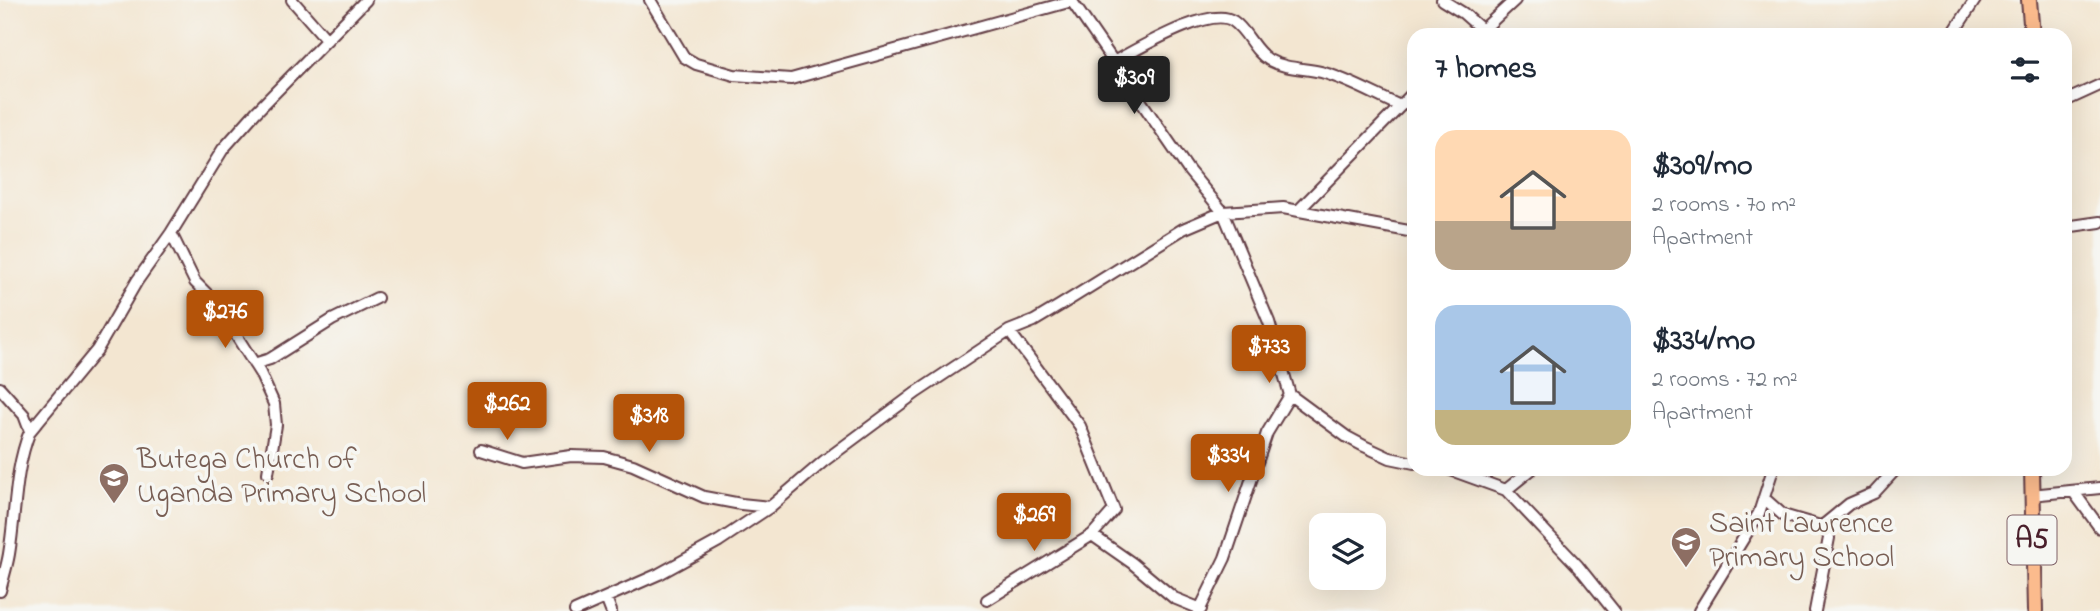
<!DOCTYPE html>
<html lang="en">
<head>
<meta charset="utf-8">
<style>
  :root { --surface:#fff; --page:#f2f2f3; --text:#1f2937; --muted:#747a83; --accent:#b45309 }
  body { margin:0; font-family:"Indie Flower",sans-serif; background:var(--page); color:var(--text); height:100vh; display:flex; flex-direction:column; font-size:26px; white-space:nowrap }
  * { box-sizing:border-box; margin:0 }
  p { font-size:23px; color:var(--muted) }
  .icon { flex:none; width:38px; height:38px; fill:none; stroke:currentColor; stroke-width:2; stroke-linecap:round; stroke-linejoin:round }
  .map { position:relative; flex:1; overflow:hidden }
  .sheet { position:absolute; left:1407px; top:28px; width:665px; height:448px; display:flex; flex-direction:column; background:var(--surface); border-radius:21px; box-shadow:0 7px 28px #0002 }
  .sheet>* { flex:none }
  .fabs { position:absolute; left:1309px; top:513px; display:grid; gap:14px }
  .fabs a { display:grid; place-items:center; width:77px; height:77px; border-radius:14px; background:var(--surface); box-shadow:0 7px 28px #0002; font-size:35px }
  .price { position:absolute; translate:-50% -60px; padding:0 16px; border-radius:7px; background:var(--accent); color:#fff; font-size:23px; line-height:46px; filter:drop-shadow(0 2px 4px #0008) }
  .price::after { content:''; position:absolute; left:50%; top:42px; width:21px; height:16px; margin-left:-10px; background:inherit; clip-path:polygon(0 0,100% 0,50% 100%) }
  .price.current { background:#222; color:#fff }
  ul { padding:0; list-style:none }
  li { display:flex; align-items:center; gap:21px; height:175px; padding:0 28px }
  li span { display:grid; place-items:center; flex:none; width:196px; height:140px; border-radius:21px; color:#555 }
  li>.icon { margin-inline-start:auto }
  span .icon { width:84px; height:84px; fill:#fffc; stroke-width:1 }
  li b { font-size:30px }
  h2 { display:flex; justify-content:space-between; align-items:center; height:84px; padding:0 28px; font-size:30px }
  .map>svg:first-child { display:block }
</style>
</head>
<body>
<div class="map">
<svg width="2100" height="611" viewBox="0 0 2100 611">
  <rect width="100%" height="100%" fill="#f6f6f2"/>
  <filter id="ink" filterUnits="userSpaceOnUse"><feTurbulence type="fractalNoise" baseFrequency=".0143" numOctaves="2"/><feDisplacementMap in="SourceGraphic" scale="14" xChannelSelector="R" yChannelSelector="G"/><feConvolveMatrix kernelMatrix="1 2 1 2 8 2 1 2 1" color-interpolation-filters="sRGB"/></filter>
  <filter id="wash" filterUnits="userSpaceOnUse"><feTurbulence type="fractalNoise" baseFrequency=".00686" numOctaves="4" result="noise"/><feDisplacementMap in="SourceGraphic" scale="28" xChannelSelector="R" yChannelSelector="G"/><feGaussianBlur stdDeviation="1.57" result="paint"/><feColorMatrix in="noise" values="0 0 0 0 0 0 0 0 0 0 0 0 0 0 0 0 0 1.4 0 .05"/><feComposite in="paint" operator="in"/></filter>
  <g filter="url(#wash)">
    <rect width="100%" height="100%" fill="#f3e6d1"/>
  </g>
  <g filter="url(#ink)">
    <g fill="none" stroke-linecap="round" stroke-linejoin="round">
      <!-- minor casing -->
      <g stroke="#633d44" stroke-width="14">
        <path id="minor" d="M292 0 327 40
          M650 0 684 57 696 64 734 75 791 79 1072 1
          M1071 0 1189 171 1223 212 1269 322 1290 395 1347 437 1364 446 1390 458 1414 463
          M1442 0 1463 13 1488 35
          M1477 35 1515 0
          M1952 35 1975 0
          M1115 61C1138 49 1211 5 1233 21 1248 31 1253 51 1269 60 1285 69 1304 68 1321 72 1348 79 1375 95 1400 106
          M2065 101 2100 85
          M1298 211 1414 92
          M2065 227 2100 222
          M171 233 195 282 215 302 260 373 274 404 276 425 268 473
          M254 364 270 359 332 320 377 298
          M0 388 24 415 30 431
          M481 450 522 463 571 456 604 457 633 465 704 497 741 504 770 507
          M1448 469 1506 490 1578 566 1614 611
          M1506 490 1532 469
          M2073 491 2100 528
          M2031 495 2100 488
          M1765 499 1783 515 1827 528 1829 538 1815 611
          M1821 527 1849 504 1874 493 1896 469
          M1092 535 1132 563 1174 598 1201 609
          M0 591C3 578 7 566 9 554 16 512 14 471 30 431L97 350 137 281 171 233 223 149 256 112 366 0
          M606 598 611 611
          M987 600 1092 535 1114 510 1080 426 1009 331
          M575 611 659 574 719 541 770 507 824 461 917 392 1009 331 1034 321 1059 306 1183 229 1223 212 1283 208 1414 232
          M1199 611 1225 558 1267 433 1290 395
          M1699 611 1759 513 1773 469"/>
      </g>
      <!-- major casing -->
      <g stroke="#633d44" stroke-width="18">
        <path id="major" d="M2029 0 2032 35
          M2032 469 2035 611"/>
      </g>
      <!-- minor -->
      <use href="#minor" stroke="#fff" stroke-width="10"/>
      <!-- major -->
      <use href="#major" stroke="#fbbb8d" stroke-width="14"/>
    </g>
  </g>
  <!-- icons -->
  <defs>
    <g id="school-pin" transform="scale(1.575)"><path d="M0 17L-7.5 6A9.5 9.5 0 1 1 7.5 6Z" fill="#8d6e63" stroke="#f6f6f2"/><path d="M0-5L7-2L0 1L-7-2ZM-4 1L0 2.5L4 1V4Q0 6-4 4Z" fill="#fff"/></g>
  </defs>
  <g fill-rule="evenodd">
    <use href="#school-pin" x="114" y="478"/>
    <use href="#school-pin" x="1686" y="542"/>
  </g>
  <g text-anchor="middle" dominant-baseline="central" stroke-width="7" stroke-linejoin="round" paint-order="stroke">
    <!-- shield labels -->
    <rect fill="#f6f6f2" stroke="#7e6067" stroke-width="2" x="2007.5" y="515.5" width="49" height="49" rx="5"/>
    <g font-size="28" font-weight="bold" fill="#4a1f2b">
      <text x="2032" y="540">A5</text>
    </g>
    <!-- education labels -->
    <g font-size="30" fill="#785e54" stroke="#f6f6f2" text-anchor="start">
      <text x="137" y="461">Butega Church of<tspan x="137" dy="34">Uganda Primary School</tspan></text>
      <text x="1709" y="525">Saint Lawrence<tspan x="1709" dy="34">Primary School</tspan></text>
    </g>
  </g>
</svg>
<div class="fabs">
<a><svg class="icon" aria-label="layers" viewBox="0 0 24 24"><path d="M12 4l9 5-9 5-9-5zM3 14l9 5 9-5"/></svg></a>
</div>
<b class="price current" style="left:1134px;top:116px">$309</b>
<b class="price" style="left:225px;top:350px">$276</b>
<b class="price" style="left:1269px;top:385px">$733</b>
<b class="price" style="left:507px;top:442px">$262</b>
<b class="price" style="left:649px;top:454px">$318</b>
<b class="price" style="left:1228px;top:494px">$334</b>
<b class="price" style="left:1034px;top:553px">$269</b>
<section class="sheet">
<h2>7 homes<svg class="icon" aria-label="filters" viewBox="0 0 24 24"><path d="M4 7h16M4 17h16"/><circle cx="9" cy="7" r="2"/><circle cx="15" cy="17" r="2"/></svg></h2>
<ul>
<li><span style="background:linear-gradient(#ffd9b3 65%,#b9a48a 0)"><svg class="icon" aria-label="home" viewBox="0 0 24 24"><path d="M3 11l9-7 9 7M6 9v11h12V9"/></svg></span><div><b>$309/mo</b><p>2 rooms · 70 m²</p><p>Apartment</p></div></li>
<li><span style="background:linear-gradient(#a9c7e8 75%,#c2b280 0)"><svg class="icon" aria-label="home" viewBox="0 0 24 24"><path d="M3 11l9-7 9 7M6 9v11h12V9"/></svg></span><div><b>$334/mo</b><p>2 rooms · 72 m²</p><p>Apartment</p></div></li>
</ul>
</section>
</div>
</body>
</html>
